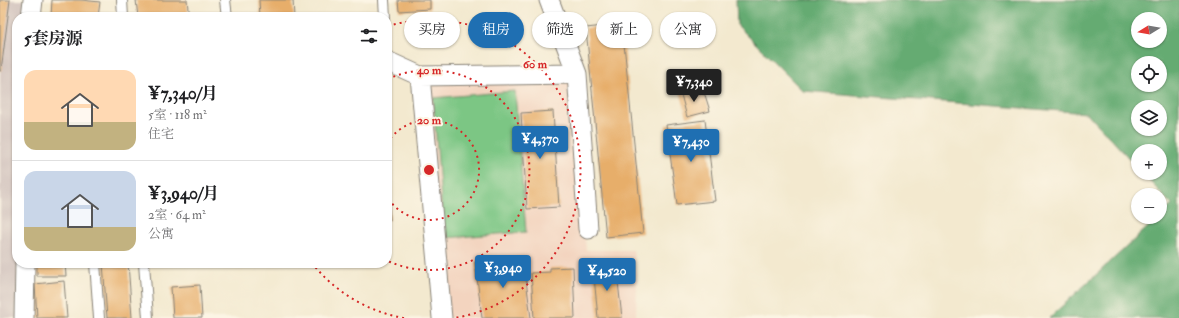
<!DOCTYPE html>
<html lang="zh">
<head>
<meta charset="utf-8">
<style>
  :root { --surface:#fff; --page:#f6f6f6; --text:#202124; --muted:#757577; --line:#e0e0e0; --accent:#1f6fb2 }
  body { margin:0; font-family:"IM FELL Double Pica","Noto Serif SC",serif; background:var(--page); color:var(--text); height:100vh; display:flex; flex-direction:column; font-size:15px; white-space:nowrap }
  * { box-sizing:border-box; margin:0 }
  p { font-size:13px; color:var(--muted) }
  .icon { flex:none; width:22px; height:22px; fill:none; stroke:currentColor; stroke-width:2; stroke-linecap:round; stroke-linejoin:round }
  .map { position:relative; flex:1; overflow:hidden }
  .side { position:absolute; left:12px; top:12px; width:380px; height:256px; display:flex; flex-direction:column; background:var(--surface); border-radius:16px; box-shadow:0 1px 3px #0004 }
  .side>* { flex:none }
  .hud { position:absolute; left:404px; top:12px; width:380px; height:36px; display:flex; gap:8px }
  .needle { width:26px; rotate:259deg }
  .buttons { position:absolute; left:1131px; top:12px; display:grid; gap:8px }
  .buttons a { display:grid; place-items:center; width:36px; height:36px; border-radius:50%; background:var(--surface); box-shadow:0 1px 3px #0004; font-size:20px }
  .price { position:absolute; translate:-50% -34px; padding:0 9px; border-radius:4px; background:var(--accent); color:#fff; font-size:13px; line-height:26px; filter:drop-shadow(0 1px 2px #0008) }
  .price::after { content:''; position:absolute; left:50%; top:24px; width:12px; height:9px; margin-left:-6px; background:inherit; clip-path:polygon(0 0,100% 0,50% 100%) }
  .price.selected { background:#222; color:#fff }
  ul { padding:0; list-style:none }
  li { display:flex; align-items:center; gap:12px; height:100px; padding:0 12px }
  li+li { border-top:1px solid var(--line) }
  li span { display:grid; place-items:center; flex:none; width:112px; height:80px; border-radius:12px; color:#555 }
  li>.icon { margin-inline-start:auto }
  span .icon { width:48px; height:48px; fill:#fffc; stroke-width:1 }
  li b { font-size:17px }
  h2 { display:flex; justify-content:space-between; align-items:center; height:48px; padding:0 12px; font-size:17px }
  .tag { padding:0 14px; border-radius:18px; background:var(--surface); box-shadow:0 1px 3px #0004; font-size:14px; line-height:36px }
  .tag.selected { background:var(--accent); color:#fff }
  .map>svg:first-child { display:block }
</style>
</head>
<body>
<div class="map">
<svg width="1179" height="318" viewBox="0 0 1179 318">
  <rect width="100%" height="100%" fill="#fcf5e5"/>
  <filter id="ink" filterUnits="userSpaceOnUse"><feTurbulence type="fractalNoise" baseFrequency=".025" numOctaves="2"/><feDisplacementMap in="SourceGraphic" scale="8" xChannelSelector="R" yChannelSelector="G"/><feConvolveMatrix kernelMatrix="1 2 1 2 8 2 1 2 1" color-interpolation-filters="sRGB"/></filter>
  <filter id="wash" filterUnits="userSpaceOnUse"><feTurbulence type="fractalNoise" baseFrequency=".012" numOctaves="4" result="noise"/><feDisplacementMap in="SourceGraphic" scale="16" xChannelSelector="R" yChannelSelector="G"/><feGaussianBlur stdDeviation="0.9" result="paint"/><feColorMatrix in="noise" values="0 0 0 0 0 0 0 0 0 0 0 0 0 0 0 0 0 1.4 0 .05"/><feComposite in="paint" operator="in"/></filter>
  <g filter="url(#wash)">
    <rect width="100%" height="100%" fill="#f3e9cf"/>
    <!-- built -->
    <path fill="#f3d4bf" d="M572 80 586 250H633L637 281 636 318H446L427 81Z"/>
    <!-- industrial -->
    <path fill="#cfc0bb" d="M0 0H25L24 17H17L18 318H0Z"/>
    <!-- green -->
    <path fill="#7cc684" stroke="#4c7150" d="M515 91 526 232 444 238 433 98Z"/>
    <!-- forest -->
    <path fill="#65ab72" stroke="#406447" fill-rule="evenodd" d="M736 0H1179V318H1049L1172 205 1142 173H1160V151H1138V168L1087 113 803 91 737 25ZM1138 19H1160V41H1138ZM1138 63H1160V85H1138ZM1138 107H1160V129H1138Z"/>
    <g id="blocks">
      <!-- building -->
      <path fill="#e7ae6a" d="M0 0H10L1 71H0Z
        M52 0H81L100 2 98 17H51Z
        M136 0H187L189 17H138Z
        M259 0H293L294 17H260Z
        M398 0H430V9L399 11Z
        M622 24 643 233 606 237 586 28Z
        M679 87 705 95 710 111 687 117Z
        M553 111 559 207 527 209 521 113Z
        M705 120 715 201 677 205 666 125Z
        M387 193H388L390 220H387Z
        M523 257 531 318H482L475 262Z
        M37 263H65L66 276H37Z
        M103 263H128L132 318H107Z
        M616 264 622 318H598L593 266Z
        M573 267 575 318H534L531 273 550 272V268Z
        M64 281 67 318H37L35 284Z
        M200 285 202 318H173L171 287Z"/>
    </g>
  </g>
  <g filter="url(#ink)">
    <use href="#blocks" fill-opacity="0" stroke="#888276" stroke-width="1"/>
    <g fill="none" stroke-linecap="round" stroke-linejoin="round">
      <!-- service casing -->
      <g stroke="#888276" stroke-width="12">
        <path id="service" d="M122 0 123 17
          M225 0 227 17
          M384 0 385 17
          M95 263 99 318
          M144 263 148 318"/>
      </g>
      <!-- minor casing -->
      <g stroke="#888276" stroke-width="21">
        <path id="minor" d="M549 0 577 74
          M31 17 33 0
          M387 61 420 76 577 74 588 229
          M420 76 442 318
          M24 318 25 263"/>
      </g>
      <!-- service -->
      <use href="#service" stroke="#fff" stroke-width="10"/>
      <!-- minor -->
      <use href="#minor" stroke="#fff" stroke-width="19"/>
    </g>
  </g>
  <!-- distance rings -->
  <g fill="none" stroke="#d62828" stroke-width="2" stroke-dasharray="2 4">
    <path d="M387 143A50 50 0 1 1 387 197"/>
    <path d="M388 79A100 100 0 1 1 388 261"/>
    <path d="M404 318A150 150 0 0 1 312 263M388 26A150 150 0 1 1 454 318"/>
  </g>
  <circle cx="429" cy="170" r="6" fill="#d62828" stroke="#fcf5e5" stroke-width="2"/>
  <g font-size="12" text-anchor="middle" font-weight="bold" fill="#d62828" stroke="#fcf5e5" stroke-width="4" stroke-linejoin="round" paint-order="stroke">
    <text x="535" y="68">60 m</text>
    <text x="429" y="74">40 m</text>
    <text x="429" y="124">20 m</text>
  </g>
</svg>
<div class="buttons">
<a><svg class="needle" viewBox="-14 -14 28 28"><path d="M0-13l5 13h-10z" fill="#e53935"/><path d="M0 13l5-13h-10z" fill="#757577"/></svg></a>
<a><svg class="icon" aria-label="locate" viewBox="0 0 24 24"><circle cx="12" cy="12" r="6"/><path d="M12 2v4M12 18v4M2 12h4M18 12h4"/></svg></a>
<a><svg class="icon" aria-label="layers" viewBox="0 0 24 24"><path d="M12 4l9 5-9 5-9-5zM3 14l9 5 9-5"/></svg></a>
<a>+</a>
<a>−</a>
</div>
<b class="price selected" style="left:694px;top:103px">¥7,340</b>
<b class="price" style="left:540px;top:160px">¥4,370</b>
<b class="price" style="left:691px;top:163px">¥7,430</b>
<b class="price" style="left:503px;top:289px">¥3,940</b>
<b class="price" style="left:607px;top:292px">¥4,520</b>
<div class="hud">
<a class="tag">买房</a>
<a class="tag selected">租房</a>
<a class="tag">筛选</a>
<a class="tag">新上</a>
<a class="tag">公寓</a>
</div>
<section class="side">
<h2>5套房源<svg class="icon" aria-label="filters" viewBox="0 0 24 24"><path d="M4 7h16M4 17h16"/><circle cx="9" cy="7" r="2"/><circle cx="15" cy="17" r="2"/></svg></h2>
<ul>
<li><span style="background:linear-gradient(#ffd9b3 65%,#c2b280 0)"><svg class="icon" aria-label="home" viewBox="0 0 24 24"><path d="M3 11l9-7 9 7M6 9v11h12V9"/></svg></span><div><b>¥7,340/月</b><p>5室 · 118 m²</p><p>住宅</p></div></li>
<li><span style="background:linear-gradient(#c9d6e8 70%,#c2b280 0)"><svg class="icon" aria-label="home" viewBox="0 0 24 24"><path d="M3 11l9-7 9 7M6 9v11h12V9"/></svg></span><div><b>¥3,940/月</b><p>2室 · 64 m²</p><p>公寓</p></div></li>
</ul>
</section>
</div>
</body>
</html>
